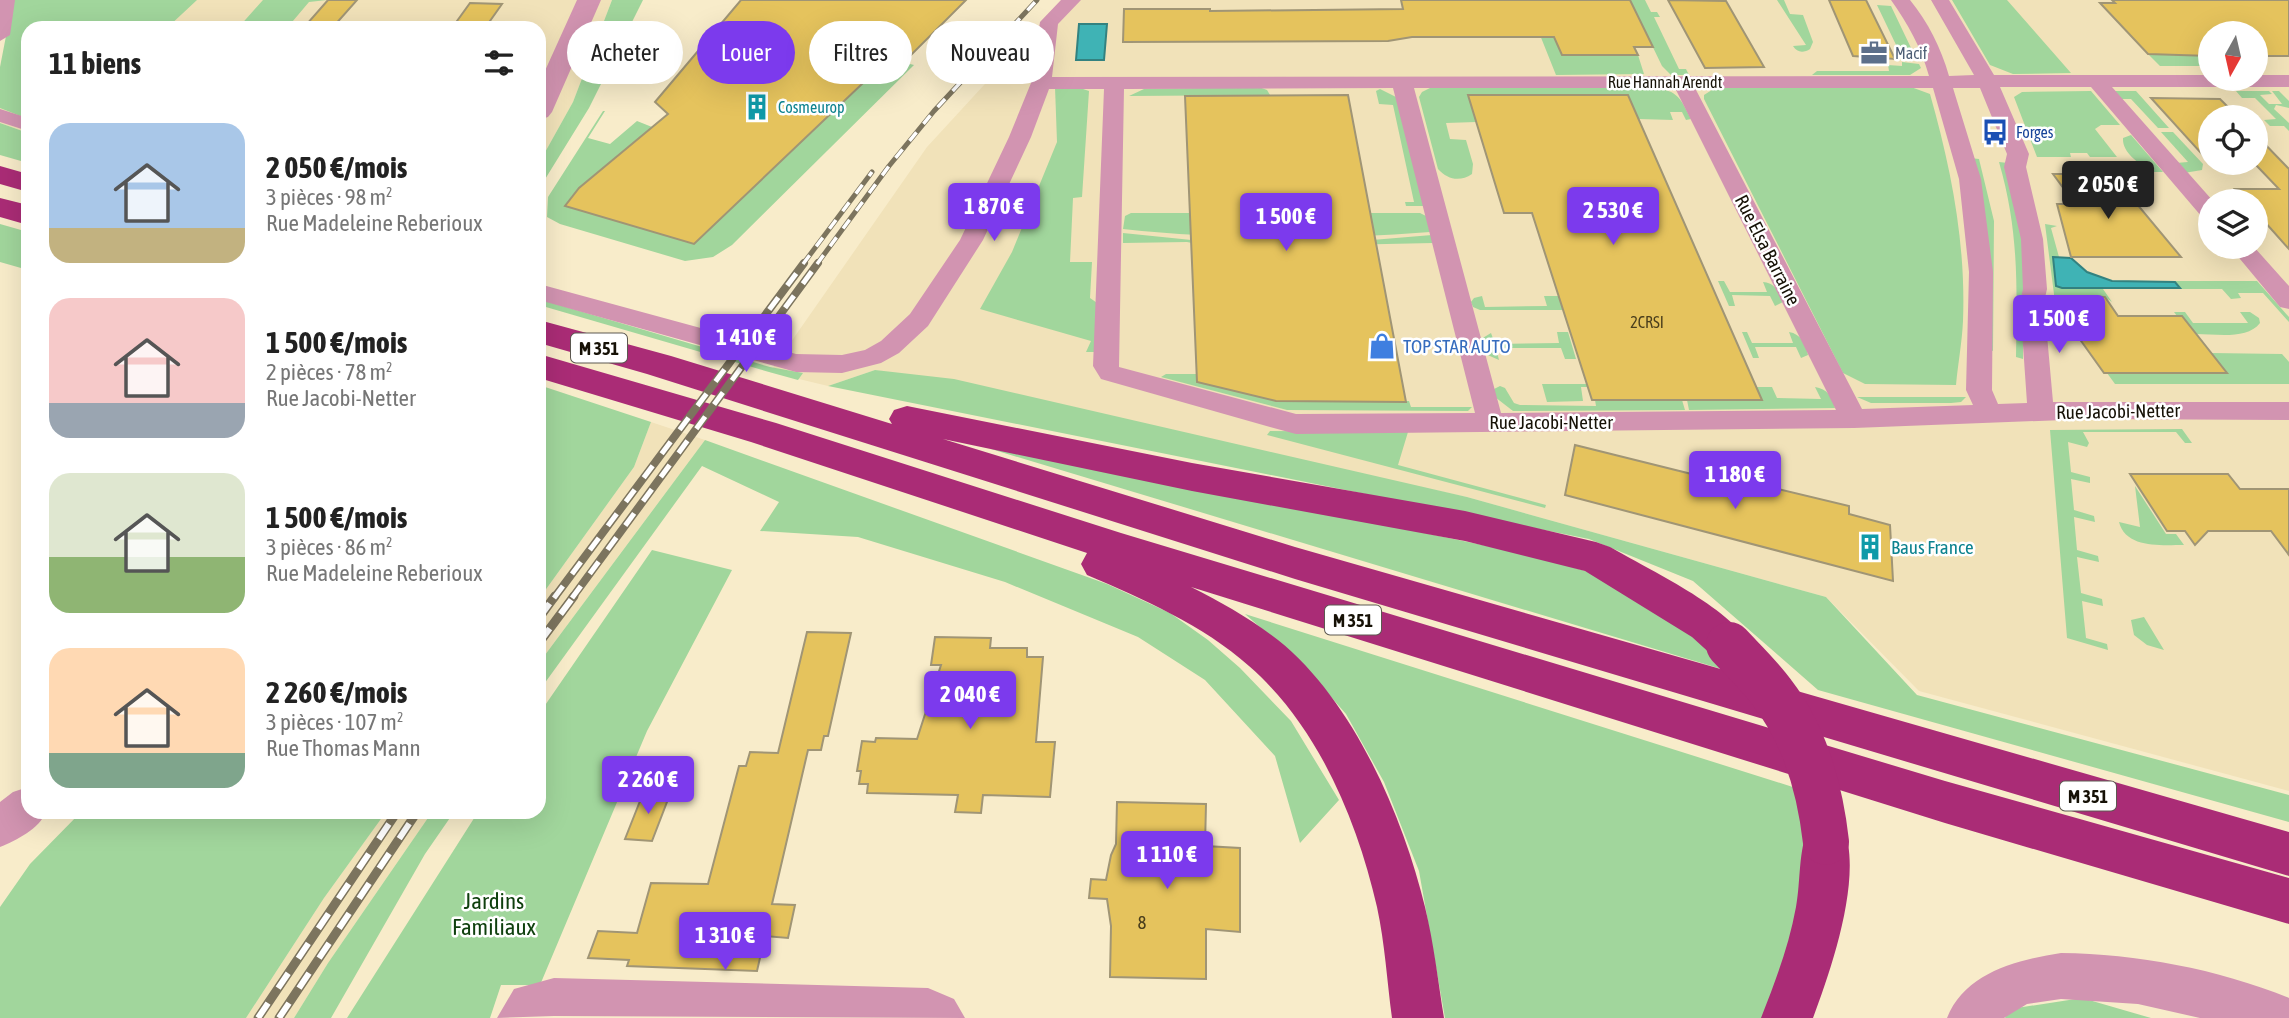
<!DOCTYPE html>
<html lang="fr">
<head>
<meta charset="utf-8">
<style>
  :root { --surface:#fff; --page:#f6f6f6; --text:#222; --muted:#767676; --accent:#7c3aed }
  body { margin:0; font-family:"Asap Condensed",sans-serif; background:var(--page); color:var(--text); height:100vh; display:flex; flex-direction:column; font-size:26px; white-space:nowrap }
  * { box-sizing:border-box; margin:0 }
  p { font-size:23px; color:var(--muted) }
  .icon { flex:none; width:38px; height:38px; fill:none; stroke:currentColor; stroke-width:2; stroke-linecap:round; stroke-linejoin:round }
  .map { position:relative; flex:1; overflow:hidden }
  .details { position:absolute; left:21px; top:21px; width:525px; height:798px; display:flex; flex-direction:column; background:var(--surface); border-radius:21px; box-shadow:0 7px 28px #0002 }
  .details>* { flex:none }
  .guide { position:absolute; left:567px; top:21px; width:665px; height:63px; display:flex; gap:14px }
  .needle { width:46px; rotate:188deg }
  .buttons { position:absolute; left:2198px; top:21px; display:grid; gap:14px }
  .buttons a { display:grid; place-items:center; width:70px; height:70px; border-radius:50%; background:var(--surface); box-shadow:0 7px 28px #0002; font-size:35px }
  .price { position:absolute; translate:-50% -60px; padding:0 16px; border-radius:7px; background:var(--accent); color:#fff; font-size:23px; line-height:46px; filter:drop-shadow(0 2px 4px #0008) }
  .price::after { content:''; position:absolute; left:50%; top:42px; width:21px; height:16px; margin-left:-10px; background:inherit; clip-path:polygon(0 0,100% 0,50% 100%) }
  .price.active { background:#222; color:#fff }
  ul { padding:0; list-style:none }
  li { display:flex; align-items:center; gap:21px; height:175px; padding:0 28px }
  li span { display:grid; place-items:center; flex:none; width:196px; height:140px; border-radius:21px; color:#555 }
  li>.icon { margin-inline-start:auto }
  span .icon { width:84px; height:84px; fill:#fffc; stroke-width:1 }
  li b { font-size:30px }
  h2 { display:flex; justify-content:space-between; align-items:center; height:84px; padding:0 28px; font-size:30px }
  .chip { padding:0 24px; border-radius:32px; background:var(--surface); box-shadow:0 7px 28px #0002; font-size:24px; line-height:63px }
  .chip.active { background:var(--accent); color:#fff }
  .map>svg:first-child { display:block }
</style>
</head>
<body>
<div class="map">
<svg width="2289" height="1018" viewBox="0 0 2289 1018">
  <rect width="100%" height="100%" fill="#f8ecca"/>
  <!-- built -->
  <path fill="#f1e2b9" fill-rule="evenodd" d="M17 0H612L573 102 539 163V28H28V133L0 123V94Z
    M1062 0H2289V791L1919 691 1826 597 1467 497 875 370 828 386 770 372 927 147ZM2210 33H2256V79H2210ZM2210 117H2256V163H2210ZM2210 201H2256V247H2210Z
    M651 422 705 440 539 663V599L634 467Z
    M386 812H432L328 963 294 1018H246L324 898Z"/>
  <!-- green -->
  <path fill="#a1d69c" d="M13 0H197L167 28H28V119L0 108V67Z
    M263 0H327L309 2 287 28H238Z
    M612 0H643L589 108 539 189V163L573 102Z
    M1526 0H1540L1562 55H1638L1644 74 1556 75Z
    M1630 0H1645L1651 12H1657L1660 17H1654L1679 69H1686L1689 75H1671L1662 66Z
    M1777 0H1784L1790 14 1803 15 1813 42 1810 49C1804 53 1797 53 1793 46L1806 45Z
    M1952 0H2007L2071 73 2013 74 1990 65Z
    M1877 5 1891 6 1912 50 1898 49Z
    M2148 54 2210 56V66H2160Z
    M898 61 914 65 732 245 713 257 685 261 560 224 547 217 548 197 603 111H605L588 138 610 144 637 121 652 127 579 188 570 199 569 207 694 244 884 63 892 66Z
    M1902 62 1919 64 1921 68 1910 75H1812L1817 71H1889L1888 65 1902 66Z
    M1055 87H1077L1089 91 1082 197 1073 198 1070 262H1092L1090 298 1100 305 1095 352H1086L1091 341 980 309 1012 252 1057 142Z
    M1259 87 1267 90 1270 95 1129 96 1144 89Z
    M1648 87C1677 90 1679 95 1691 119L1686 120 1682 112H1670L1673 120 1639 119 1628 95H1468L1476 122 1446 123 1450 139 1466 140 1473 164 1472 174C1460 182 1448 180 1438 169L1419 97 1422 92 1430 88Z
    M1911 87 1930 94C1951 168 1966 243 1963 321 1962 342 1958 364 1956 385L1865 384 1843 373 1704 99V95L1715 88Z
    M1380 89 1396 97 1425 206H1406L1405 202H1414L1393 105 1379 104 1376 91Z
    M2091 91 2120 125H2101L2095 129 2117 157H2090L2087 153H2070L2071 157H2037L2014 97 2022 92Z
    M2112 91H2136L2169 128H2158L2131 99H2118Z
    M2236 91H2269L2272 94 2260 95 2269 104H2282L2272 91H2279L2289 101V108L2276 105 2274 109 2289 123V131L2284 126H2270L2264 120 2276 119 2255 98H2242Z
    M0 123 28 133V163L0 155Z
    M2161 132H2173L2203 164 2202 170 2184 173 2176 163 2188 162Z
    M2131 135 2163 172H2146L2144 170 2148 169C2138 163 2122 152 2123 138Z
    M1970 158 1979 159 1994 221 1993 351 1987 349Z
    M1999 162 2008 163 2028 258 2023 294V359L2016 357C2017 286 2019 231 1999 162Z
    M1131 213H1420L1426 216 1430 232C1326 240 1227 240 1123 229L1125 216Z
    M0 224 28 232V270L0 262Z
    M2045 224 2057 226 2051 228 2059 257H2054L2056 285 2062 288H2179L2175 281H2257L2289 317V322L2263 293H2238L2241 298 2231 299 2222 289H2103L2112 302 2105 297 2080 296 2084 304C2071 307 2067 320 2065 332L2059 333Z
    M1123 233 1211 242 1360 241 1432 235 1433 243 1198 248 1197 244 1187 242 1123 243Z
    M1718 281H1724L1730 292H1767L1763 282C1776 283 1778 292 1783 302L1775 306 1770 296 1732 295 1735 306H1729Z
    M1482 296 1485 307 1547 306 1544 296H1559L1563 310H1480L1473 307 1471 302 1474 298Z
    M539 299 770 367 803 373 798 380 769 372 539 305Z
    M2174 312H2185L2193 323H2248L2240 312H2250L2259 318 2260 323C2247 340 2216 334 2196 334L2182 316H2177Z
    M1557 332H1568L1576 359H1565L1561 348H1496L1499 360 1483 353 1481 339 1491 333 1495 344 1559 343Z
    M1742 332H1747L1752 343H1793L1789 332C1801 334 1806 344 1808 355L1801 358 1796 347H1755L1759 358H1753Z
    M2211 353 2282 354 2289 362V384H2115L2107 373H2226Z
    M875 370 954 379 1467 497 1826 597 1917 695 2289 795V822L1818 690 1693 581 1589 539 828 386Z
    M1166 374H1197L1198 382 1276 401H1409L1411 407H1472L1468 411 1287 410 1161 377Z
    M1542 384H1587L1588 387H1581L1583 401 1547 402Z
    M539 385 651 422 634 467 539 599Z
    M1500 386 1505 388 1514 403 1520 405 1596 406 1595 400H1682L1685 410 1513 411 1495 397 1494 389Z
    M1756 387H1772L1777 398 1821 399 1815 387C1827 389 1833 397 1835 408L1689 410 1687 400H1762Z
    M1857 397H1966L1961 402 1951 403H1871Z
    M2182 429 2192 443H2185L2176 432H2083L2089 443 2087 447 2068 442 2071 472 2090 477V483L2071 479 2074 510 2094 516 2095 522 2074 517 2077 550 2098 556 2099 562 2077 557 2081 593 2102 599 2103 606 2082 601 2086 638 2107 644 2108 650 2067 638 2050 430Z
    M1270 431 1408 432 1398 465 1546 505 1545 508 1267 435Z
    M705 440 1107 584 1170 613 1208 640 1240 668 1291 721 1339 800 1300 843 1275 756 1205 680 1138 637 1005 582 858 537 760 531 779 502 702 466 539 691V663Z
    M991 449 1028 451 1536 556 1608 578 1673 615 1738 674Z
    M2135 486 2166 534H2176L2184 545C2162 545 2126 549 2119 522L2140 527Z
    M652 550 732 570 647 731 540 985H501L490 1018H347L478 812H539V714Z
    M1245 614 1799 789 1812 895 1774 1018H1445L1419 871 1384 782 1346 714 1303 665Z
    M2144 617 2164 650 2147 645 2134 635 2131 620Z
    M81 812H386L324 898 246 1018H0V907L30 864Z
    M432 812H454L425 854 331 1018H294L328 963Z
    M2082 998 2151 1018H2005L2010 1009Z"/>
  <!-- water -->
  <path fill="#3fb3b5" stroke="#338280" stroke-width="2" d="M1079 24H1107L1104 60H1076Z
    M2053 257 2071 258 2087 272 2112 281 2175 282 2180 288H2062L2056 286Z"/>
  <!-- building -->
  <path fill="#e5c35d" stroke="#a09575" stroke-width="2" d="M328 0H357L334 26 306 25Z
    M741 0H966L906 60 891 57 884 63 694 244 565 206 579 188 668 114 655 102Z
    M1401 0H1630L1653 47H1634L1638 55H1562L1554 37H1412L1388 41 1123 42 1124 9H1210V11L1403 9Z
    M1668 0 1726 1 1764 67 1705 68Z
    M1829 0H1866L1895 59 1853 56Z
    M2112 0H2289V56H2256V33H2210V56L2148 54 2100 3H2115Z
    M470 3 502 4 485 28H452Z
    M1348 95 1406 402 1276 401 1197 382 1185 96Z
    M1468 95H1628L1762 400H1592L1532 213H1504Z
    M2151 98 2220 99 2238 117H2210V163Z
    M2256 135 2289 169V249L2256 212V201H2246L2235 189H2279L2256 165Z
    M2053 174H2112L2181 257H2071L2057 204H2075Z
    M2079 296 2105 297 2118 316H2182L2227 373H2104L2074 331H2103Z
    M1575 445 1772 494 1774 488 1849 506V514L1890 525 1893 581 1565 495Z
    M2130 474H2228L2240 489H2289V555L2271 531H2208L2195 545 2185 531H2167Z
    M807 632 851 633 828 736H824L821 750H808L772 904 795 905 788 938 765 936 757 971 627 966 629 960 588 958 598 931 637 933 651 883 708 884 739 766H746L750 752 778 753Z
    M935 637 991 638 990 648H1027V657H1043L1036 742H1055L1050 797 983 795 981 813 955 812 958 795 867 793 868 784H859L861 771H857L862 741 875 742 876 738 917 739 941 665H931Z
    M644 791 670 794 652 841 625 839Z
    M1117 802 1206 804 1205 846 1240 848V932L1206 929V979L1110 977 1111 926 1107 899 1089 898 1091 879 1106 880 1111 855 1116 844Z"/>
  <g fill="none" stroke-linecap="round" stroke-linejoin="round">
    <!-- minor -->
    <path fill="#d294b1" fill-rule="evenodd" d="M0 0H15L10 35 0 41Z
      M1061 0H1081L1058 24 1052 77 1929 76C1921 47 1908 24 1891 0H1910C1928 22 1941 48 1949 76L1974 75 1931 0H1949L1994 75H2210V79H2256V75H2289V87H2112L2213 201H2210V219L2202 217 2091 87H2000L2029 154 2026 167 2043 239 2047 289 2044 302 2053 402H2289V420L2089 419 1854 428 1296 434 1270 427 1101 379 1093 366 1104 89H1049L1031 137 983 240 928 326 899 353 881 363 842 373 796 372 539 300V284L796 354 842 355 865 350 881 341 910 314 960 240 1009 137 1031 83 1040 22ZM1393 88 1475 413 1296 414 1119 367 1124 89ZM1414 88H1675L1836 410 1501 413ZM1695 88H1933L1959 179 1969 272 1966 390 1973 405 1862 409ZM1953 88H1980L2007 154 2004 167 2021 239 2023 289 2020 302 2027 403 1998 404 1992 390 1993 272 1981 179Z
      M0 109 28 118V131L0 122Z
      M2230 247H2254L2289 286V309L2280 307Z
      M554 978 928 988 954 999 965 1018 554 1016 497 1018 514 989Z"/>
    <!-- tertiary -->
    <path fill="#d294b1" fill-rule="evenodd" d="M577 0H601L552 112 548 117 539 120V84Z
      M28 787V812H46C39 829 17 840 0 847V802L13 792Z
      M2061 953C2137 954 2218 969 2289 998V1018H2200L2138 1004 2061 999 2027 1004 2004 1018H1947C1965 973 2016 960 2061 953Z"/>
    <!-- trunk -->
    <path fill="#aa2c76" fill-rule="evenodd" d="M0 166 28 174V192L0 184Z
      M0 198 28 205V225L0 217Z
      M539 320 671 356 892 424 889 419 894 410 907 406 1192 463 1465 511 1596 542 1610 547C1648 569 1731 608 1750 645L1744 657 1729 663 1714 657 1692 637 1585 571 1465 541 1192 491 943 439 1295 547 2289 832V876L1295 579 647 374 539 343Z
      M539 354 776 423 1121 533 1945 781 2289 878V924L1945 823 1191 587C1221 602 1251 619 1278 640 1353 700 1403 816 1425 907 1434 944 1438 981 1444 1018H1392C1387 981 1385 944 1377 907 1357 820 1318 726 1249 666 1203 625 1143 599 1087 575L1081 564 1087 553 751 442 539 378Z
      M1826 820 1843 826C1864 875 1831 970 1813 1018H1761C1775 982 1789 946 1796 907 1801 880 1798 851 1809 826Z"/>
    <!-- rail-far2 casing -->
    <g stroke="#7c745e" stroke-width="5">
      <path id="rail-far2" d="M803 264 872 172
        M817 264 889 166 934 111 1037 0"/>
    </g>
    <!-- rail-far1 casing -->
    <g stroke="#7c745e" stroke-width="8">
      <path id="rail-far1" d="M554 598 804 263
        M572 598 818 263"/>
    </g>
    <!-- rail casing -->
    <g stroke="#7c745e" stroke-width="9">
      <path id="rail" d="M539 618 555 596
        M539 643 574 596
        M258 1018 397 812
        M279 1018 417 812"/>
    </g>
    <!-- rail-far2 -->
    <use href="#rail-far2" stroke="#fff" stroke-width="3.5" stroke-dasharray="11" stroke-linecap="butt"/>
    <!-- rail-far1 -->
    <use href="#rail-far1" stroke="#fff" stroke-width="5" stroke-dasharray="15" stroke-linecap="butt"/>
    <!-- rail -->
    <use href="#rail" stroke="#fff" stroke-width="6" stroke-dasharray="18" stroke-linecap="butt"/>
    <!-- trunk-bridge -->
    <path stroke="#aa2c76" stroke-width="46" d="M1729 645C1744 661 1760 676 1773 694 1806 737 1820 789 1826 842"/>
  </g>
  <!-- icons -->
  <defs>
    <g id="office-bare" transform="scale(2.1)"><path d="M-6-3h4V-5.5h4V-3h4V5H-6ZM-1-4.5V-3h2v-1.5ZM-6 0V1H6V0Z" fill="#5c6f8a" stroke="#fff" stroke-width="2.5" paint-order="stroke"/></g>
    <g id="building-bare" transform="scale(2.1)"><path d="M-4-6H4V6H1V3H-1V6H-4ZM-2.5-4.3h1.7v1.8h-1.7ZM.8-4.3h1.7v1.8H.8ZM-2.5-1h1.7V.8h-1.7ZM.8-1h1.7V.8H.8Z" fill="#0f9aa8" stroke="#fff" stroke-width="2.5" paint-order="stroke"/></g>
    <g id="bus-bare" transform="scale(2.1)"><path d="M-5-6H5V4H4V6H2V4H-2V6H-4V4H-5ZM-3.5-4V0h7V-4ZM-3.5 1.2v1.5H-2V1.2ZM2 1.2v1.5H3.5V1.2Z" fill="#1a4fb4" stroke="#fff" stroke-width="2.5" paint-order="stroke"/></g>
    <g id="shop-bare" transform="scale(2.1)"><path d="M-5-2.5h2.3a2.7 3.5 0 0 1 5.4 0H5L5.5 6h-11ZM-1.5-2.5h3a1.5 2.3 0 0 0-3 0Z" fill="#3f7fe0" stroke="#fff" stroke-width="2.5" paint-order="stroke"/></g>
  </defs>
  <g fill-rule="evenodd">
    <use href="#office-bare" x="1874" y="53"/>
    <use href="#building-bare" x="757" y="107"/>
    <use href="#bus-bare" x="1995" y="132"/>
    <use href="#shop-bare" x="1382" y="346"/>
    <use href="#building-bare" x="1870" y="547"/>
  </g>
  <g text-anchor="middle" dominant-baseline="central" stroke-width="5" stroke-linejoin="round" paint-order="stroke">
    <!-- far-service labels -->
    <g font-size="16" fill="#4e5e75" stroke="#fff" text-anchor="start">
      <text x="1895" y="53">Macif</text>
    </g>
    <!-- far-street labels -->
    <g font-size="16" fill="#161106" stroke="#fff">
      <text x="1665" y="82">Rue Hannah Arendt</text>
    </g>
    <!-- far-culture labels -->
    <g font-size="16" fill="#0d838f" stroke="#fff" text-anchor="start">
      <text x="778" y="107">Cosmeurop</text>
    </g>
    <!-- far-transit labels -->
    <g font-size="16" fill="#164399" stroke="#fff" text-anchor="start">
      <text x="2016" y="132">Forges</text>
    </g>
    <!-- number labels -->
    <g font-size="16" fill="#4a3e1c">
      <text x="1647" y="322">2CRSI</text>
    </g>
    <!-- shield labels -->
    <g fill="#fff" stroke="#5c5851" stroke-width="2">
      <rect x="571" y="333.5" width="56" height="29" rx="5"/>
      <rect x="1325" y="605.5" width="56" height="29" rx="5"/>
      <rect x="2060" y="781.5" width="56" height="29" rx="5"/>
    </g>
    <g font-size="18" font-weight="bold" fill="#161106">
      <text x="599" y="348">M 351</text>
      <text x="1353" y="620">M 351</text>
      <text x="2088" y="796">M 351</text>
    </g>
    <!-- street labels -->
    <g font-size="19" fill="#161106" stroke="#fff">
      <text transform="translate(1768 250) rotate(63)">Rue Elsa Barraine</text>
      <text transform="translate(2118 411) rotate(-1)">Rue Jacobi-Netter</text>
      <text x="1551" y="422">Rue Jacobi-Netter</text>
    </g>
    <!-- shop labels -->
    <g font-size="19" fill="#366cbe" stroke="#fff" text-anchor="start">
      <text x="1403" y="346">TOP STAR AUTO</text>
    </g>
    <!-- culture labels -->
    <g font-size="19" fill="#0d838f" stroke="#fff" text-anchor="start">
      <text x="1891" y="547">Baus France</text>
    </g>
    <!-- near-number labels -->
    <g font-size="19" fill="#4a3e1c">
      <text x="1142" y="922">8</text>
    </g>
    <!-- near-park labels -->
    <g font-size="23" fill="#0f400e" stroke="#fff">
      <text x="494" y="901">Jardins<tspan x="494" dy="26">Familiaux</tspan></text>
    </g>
  </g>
</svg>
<div class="buttons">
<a><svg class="needle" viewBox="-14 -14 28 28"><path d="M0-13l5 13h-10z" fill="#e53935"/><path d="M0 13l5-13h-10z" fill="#767676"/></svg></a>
<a><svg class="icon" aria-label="locate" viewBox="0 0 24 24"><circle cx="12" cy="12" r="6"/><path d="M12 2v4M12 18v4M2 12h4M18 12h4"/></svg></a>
<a><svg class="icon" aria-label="layers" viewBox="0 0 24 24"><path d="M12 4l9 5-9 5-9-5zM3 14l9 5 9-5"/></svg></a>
</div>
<b class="price active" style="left:2108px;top:221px">2 050 €</b>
<b class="price" style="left:994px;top:243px">1 870 €</b>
<b class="price" style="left:1613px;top:247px">2 530 €</b>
<b class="price" style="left:1286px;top:253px">1 500 €</b>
<b class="price" style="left:2059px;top:355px">1 500 €</b>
<b class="price" style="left:746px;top:374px">1 410 €</b>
<b class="price" style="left:1735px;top:511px">1 180 €</b>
<b class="price" style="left:970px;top:731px">2 040 €</b>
<b class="price" style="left:648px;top:816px">2 260 €</b>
<b class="price" style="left:1167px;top:891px">1 110 €</b>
<b class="price" style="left:725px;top:972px">1 310 €</b>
<div class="guide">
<a class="chip">Acheter</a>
<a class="chip active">Louer</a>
<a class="chip">Filtres</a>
<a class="chip">Nouveau</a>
</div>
<section class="details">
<h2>11 biens<svg class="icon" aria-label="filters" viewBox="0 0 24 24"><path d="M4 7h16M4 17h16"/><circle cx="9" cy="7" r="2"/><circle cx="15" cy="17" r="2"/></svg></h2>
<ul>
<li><span style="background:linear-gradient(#a9c7e8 75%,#c2b280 0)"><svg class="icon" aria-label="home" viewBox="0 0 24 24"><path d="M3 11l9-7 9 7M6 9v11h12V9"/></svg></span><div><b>2 050 €/mois</b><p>3 pièces · 98 m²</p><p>Rue Madeleine Reberioux</p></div></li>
<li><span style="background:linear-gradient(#f6c9c9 75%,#9aa5b1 0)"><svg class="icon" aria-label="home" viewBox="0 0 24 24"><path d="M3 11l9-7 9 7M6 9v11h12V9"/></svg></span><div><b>1 500 €/mois</b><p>2 pièces · 78 m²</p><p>Rue Jacobi-Netter</p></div></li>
<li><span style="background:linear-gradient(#dfe7d0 60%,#8fb573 0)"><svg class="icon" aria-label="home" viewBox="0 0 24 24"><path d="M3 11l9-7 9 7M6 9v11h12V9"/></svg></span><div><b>1 500 €/mois</b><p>3 pièces · 86 m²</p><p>Rue Madeleine Reberioux</p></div></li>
<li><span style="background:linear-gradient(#ffd9b3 75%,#7fa58c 0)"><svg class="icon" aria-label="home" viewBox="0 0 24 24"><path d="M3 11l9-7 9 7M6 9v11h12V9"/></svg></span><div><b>2 260 €/mois</b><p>3 pièces · 107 m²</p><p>Rue Thomas Mann</p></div></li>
</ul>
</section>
</div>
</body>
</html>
